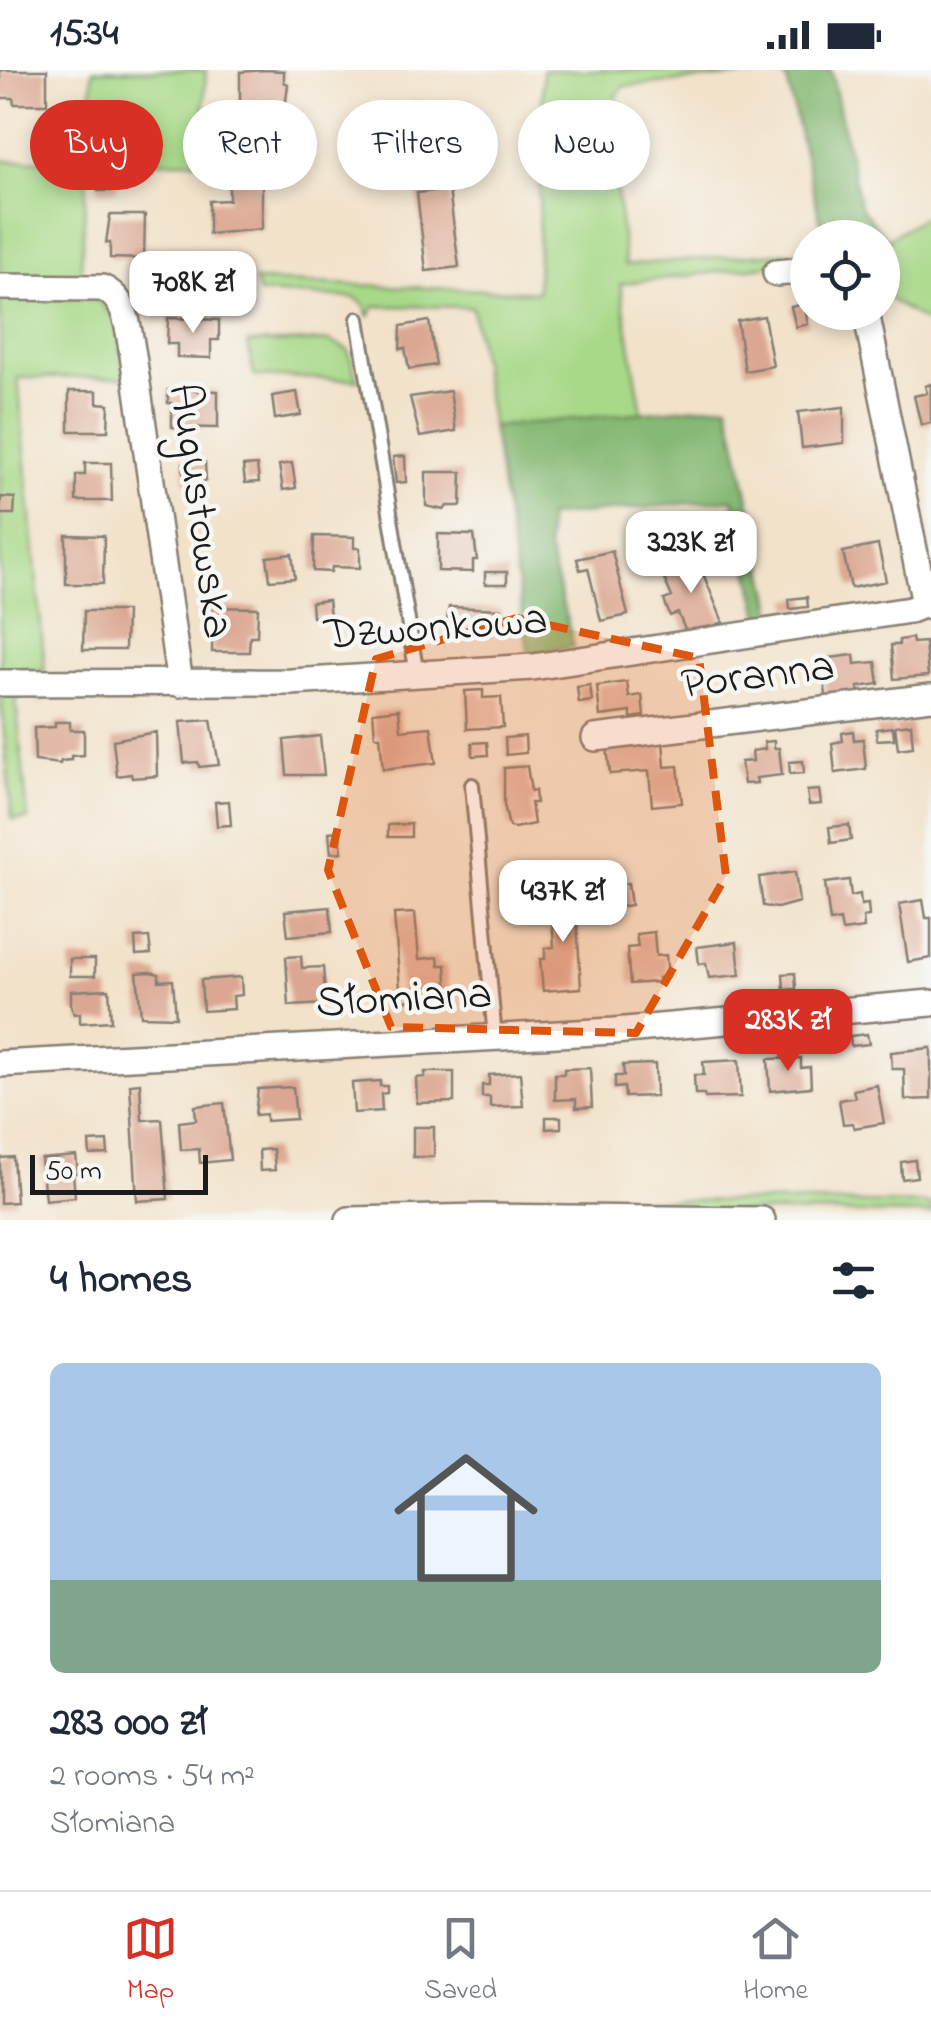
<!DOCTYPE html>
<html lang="en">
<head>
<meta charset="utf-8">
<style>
  :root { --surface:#fff; --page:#f2f2f3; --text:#1f2937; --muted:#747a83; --line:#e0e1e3; --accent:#d93025 }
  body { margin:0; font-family:"Indie Flower",sans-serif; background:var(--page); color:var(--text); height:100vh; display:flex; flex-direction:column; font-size:38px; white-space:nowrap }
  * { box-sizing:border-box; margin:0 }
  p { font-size:32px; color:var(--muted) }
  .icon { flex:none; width:55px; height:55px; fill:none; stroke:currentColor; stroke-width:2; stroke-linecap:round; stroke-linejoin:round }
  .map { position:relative; height:1150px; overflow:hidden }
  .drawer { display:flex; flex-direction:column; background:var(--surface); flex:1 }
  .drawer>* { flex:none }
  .top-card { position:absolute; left:30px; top:30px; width:872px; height:90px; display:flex; gap:20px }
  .controls { position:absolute; left:790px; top:150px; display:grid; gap:20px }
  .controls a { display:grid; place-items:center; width:110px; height:110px; border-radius:50%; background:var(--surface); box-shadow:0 5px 15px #0003; font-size:50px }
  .scale { position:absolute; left:30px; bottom:25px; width:178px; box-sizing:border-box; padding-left:10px; border:5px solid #1c1c1c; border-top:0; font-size:28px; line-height:35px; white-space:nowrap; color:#1c1c1c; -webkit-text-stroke:8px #f6f6f2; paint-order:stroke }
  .price { position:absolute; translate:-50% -85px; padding:0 22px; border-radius:20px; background:#fff; color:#222; font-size:32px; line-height:65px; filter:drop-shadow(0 2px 5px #0008) }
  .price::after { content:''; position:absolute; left:50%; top:60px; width:30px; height:22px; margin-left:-15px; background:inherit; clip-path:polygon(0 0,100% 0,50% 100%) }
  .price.active { background:var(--accent); color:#fff }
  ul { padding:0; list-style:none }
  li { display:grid; align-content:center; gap:20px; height:530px; padding:0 50px }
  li+li { border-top:2px solid var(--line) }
  li span { display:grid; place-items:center; height:310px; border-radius:15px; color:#555 }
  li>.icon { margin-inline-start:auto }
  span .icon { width:180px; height:180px; fill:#fffc; stroke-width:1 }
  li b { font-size:42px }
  h2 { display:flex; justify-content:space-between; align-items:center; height:120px; padding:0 50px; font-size:42px }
  .pill { padding:0 35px; border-radius:45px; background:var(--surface); box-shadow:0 5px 15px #0003; font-size:35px; line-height:90px }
  .pill.active { background:var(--accent); color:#fff }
  .status { display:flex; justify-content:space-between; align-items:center; height:70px; padding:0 50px; background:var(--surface); direction:ltr }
  .status svg { height:28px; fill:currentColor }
  .tab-bar { display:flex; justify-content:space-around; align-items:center; height:140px; border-top:2px solid var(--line); background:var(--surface); font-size:28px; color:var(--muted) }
  .tab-bar a { display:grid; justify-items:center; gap:5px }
  .tab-bar .active { color:var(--accent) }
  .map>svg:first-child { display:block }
</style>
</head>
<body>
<div class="status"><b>15:34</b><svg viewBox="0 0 49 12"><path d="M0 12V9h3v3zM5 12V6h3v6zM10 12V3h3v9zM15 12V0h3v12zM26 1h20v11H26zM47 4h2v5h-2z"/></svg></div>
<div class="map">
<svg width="931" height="1150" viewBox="0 0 931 1150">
  <rect width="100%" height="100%" fill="#f6f6f2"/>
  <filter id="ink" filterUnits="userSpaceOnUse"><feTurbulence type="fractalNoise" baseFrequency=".01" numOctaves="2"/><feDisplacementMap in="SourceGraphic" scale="20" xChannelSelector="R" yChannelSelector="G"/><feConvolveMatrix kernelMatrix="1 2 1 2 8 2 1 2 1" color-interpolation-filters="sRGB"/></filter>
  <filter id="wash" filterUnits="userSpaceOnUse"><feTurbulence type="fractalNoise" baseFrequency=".0048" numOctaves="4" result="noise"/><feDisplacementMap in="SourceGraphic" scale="40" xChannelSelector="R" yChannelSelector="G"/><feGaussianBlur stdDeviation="2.25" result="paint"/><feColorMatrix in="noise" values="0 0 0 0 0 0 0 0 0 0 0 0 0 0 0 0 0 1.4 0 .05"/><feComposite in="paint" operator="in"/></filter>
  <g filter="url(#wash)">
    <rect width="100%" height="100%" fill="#f2e2ca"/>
    <!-- green -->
    <path fill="#a8d988" stroke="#627a52" stroke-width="2.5" d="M93 0H206L201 91H88L80 210H0V91L87 90Z
      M543 0H776L777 3 624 16 617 24 619 68 612 77 625 195 804 181 806 191 620 214 642 343 492 357 472 237 375 236 369 246 365 235 355 228 259 223 255 211 537 222Z
      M931 142V256L883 225 891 201 888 169Z
      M0 226 96 229 115 248 126 307 18 308 45 600H0Z
      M330 271 348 280 358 310 254 306 248 273Z
      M0 620 40 622V629L37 624H22L16 630 28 749 12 750Z
      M609 1129 931 1134V1144L610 1140Z"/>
    <!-- forest -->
    <path fill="#86b974" stroke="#516a48" stroke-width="2.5" d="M776 0H831L860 137 888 169 891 201 883 219 882 168 824 167 787 10Z
      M728 334 774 543 760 546 733 429 547 447 548 479 574 577 529 584 492 357Z"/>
    <g id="blocks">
      <!-- building -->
      <path fill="#dca792" d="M0 0H47V34H14L13 28H0Z
        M263 0 284 1V12L288 14 285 39 240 40V2Z
        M409 31 445 33 448 69 413 72Z
        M220 70V85H206V71Z
        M98 101H118L117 121H98Z
        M229 105H262V159L209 164V131L229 130Z
        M449 119 459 197 426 201 417 123Z
        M110 145H145L144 189 110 188V173H106Z
        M804 234 808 254 796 257 791 237Z
        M764 246 773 296 745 301 737 251Z
        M168 248 219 250V270H211V288L177 287V274H167Z
        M429 251 436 295 409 299 405 278 400 279 401 256Z
        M931 314V353L921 355 914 326 927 323 925 316Z
        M168 320 218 321V358L172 357V333H168Z
        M69 321H97V333L109 334 108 361H69Z
        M450 321 456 361 420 367 410 327Z
        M297 322 301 345 275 349 272 326Z
        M844 337V373L802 378 798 342Z
        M405 386 406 412 396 413 393 387Z
        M205 392 206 411 184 412 183 393Z
        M85 393H111L112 431H76V405H85Z
        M292 393 296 418 283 420 279 395Z
        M257 395 259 412 245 413 243 396Z
        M426 402H462L461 436H447L444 440 426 436Z
        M1 427 15 428 14 444H0Z
        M438 464 474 465 477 490H473V502L438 501Z
        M66 465 104 466 103 514H66Z
        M314 466 354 467V478H360V498L332 497 331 502 313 501Z
        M878 475 886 511 851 518 843 482Z
        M612 481 628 545 601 551 588 498 580 500 577 489Z
        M292 484 295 508 270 510 267 487Z
        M695 484 723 552 688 567 678 543 670 546 664 530 672 527 660 499Z
        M485 502H507V514H485Z
        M807 527 808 537 790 539 789 529Z
        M328 530 330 546 312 547 311 532Z
        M213 537 258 538 257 566H250L249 582H212Z
        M449 537 501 539V561H491V565H445Z
        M84 541H126L125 580H83Z
        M912 568 913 573 925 572 928 606 894 609 891 575H899V570Z
        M854 585 855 594 876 592 879 614 858 617 860 628 827 632 821 589Z
        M627 612 629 627 642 625 644 646 631 648V642L600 646 597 616Z
        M590 615 592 631 579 633 577 617Z
        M483 620V628L501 627 503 657 467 659 465 621Z
        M399 639 401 660 431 657 436 693 383 699 380 666H375L373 642Z
        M211 650 219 695 199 697 198 692 184 693 180 652Z
        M55 652H70V660H84V685L71 686V690L61 691 60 694 35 691 34 658 55 657Z
        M911 654 913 677 898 679 895 656Z
        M893 657 894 669 877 670 876 659Z
        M853 661 854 670 863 669 866 699 835 703 832 673 843 671 842 663Z
        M156 662 157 706 132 708 131 704 117 706 113 670Z
        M320 666 324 705H287L284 670Z
        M525 666 526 683 506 685 505 668Z
        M663 671 665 697 678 696 682 733 652 736 649 701 610 704 607 677Z
        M774 671V678H779L782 705 756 708 757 713 744 714 741 692 753 691 752 681 765 679 764 672Z
        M487 672 488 685 473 686 472 673Z
        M803 691 804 703 790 704 789 692Z
        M527 696 531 721 535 720 536 733H531L534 754 514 758 509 757 504 734V698Z
        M819 720 821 734 809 735 807 721Z
        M229 731 231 755 217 756 215 732Z
        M411 754V767H388V755Z
        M849 755 851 770 831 773 829 757Z
        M340 761 342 782 331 783 329 762Z
        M795 802 799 832 777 838 763 836 759 807Z
        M849 810 851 826 860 824 861 835 868 834 869 846 863 847 864 858 842 861 840 850 830 852 825 813Z
        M628 813 631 835 611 838 608 822 619 820 618 815Z
        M575 820 581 918 543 921 540 889H545V878L554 877 550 822Z
        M923 830 926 848H931V888L908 892 899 834Z
        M330 837 332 862 288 866 285 841Z
        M415 843 419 889 438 887 439 895H446L448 927 401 931 394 844Z
        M654 862 656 886 666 885 668 907 658 908V912L630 914 627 878 638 877 636 864Z
        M149 867 151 884 136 885 135 868Z
        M737 872 740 905 709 908 706 893 699 894 697 877Z
        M301 886 302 898 323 897 326 934 289 936 286 887Z
        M70 889H95V906H70Z
        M150 902 159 904V911L173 910 176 947 141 946 137 903Z
        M795 903 796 919 784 920 783 904Z
        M241 907 242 925 233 926 234 939 203 941 201 910Z
        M109 919 111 951 80 953V943L74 944 71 934V921Z
        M867 964 869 974 851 976 850 966Z
        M931 978V1029L905 1030 904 999H892L891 982Z
        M801 988V998L810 997 811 1017 770 1021 768 989Z
        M739 990 741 1027 705 1028 704 1024H695L694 1005H704L703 992Z
        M655 994 656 1026 625 1027 624 1017 615 1018V1006H624L623 995Z
        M590 998 592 1037 576 1038V1029L555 1030V1004H564V999Z
        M425 1002H454V1032L417 1033 416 1008 425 1007Z
        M520 1003 523 1036 490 1037V1027H482V1015H489V1005Z
        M380 1011V1016H387V1023L381 1024 382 1041 354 1043 352 1013Z
        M140 1013 142 1050 162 1049 168 1129 137 1131 130 1014Z
        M877 1015 884 1053 854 1058 853 1053 843 1054 839 1030 855 1027 853 1020Z
        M293 1017 296 1049 266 1051V1044L255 1045 258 1019Z
        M224 1033 230 1090 200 1093 199 1079 181 1080 179 1052 196 1050 195 1036Z
        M546 1047H561V1058L546 1059Z
        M413 1057H434V1087H413Z
        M107 1071 108 1084 90 1085 89 1072Z
        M273 1079 275 1100 260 1101 259 1080Z
        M76 1086 78 1103H73L75 1127 45 1130 41 1089Z
        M13 1087 16 1132 0 1133V1088Z
        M915 1090 917 1107 902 1109 901 1092Z"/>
    </g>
  </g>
  <g filter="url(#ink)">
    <use href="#blocks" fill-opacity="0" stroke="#877f73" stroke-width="2.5"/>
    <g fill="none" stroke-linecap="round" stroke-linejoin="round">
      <!-- lane casing -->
      <g stroke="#877f73" stroke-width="18">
        <path id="lane" d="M358 249 417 605
          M472 715 495 968"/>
      </g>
      <!-- street casing -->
      <g stroke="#877f73" stroke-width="30">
        <path id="street" d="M776 203 808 200
          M0 217 102 218C128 229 128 260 133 285L180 614
          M866 242 925 534
          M0 613 291 612 533 597 910 540 925 534 931 537
          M595 668 931 627
          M0 994 614 961 931 933
          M349 1150 483 1147 762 1150"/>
      </g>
      <!-- lane -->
      <use href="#lane" stroke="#fff" stroke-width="12"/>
      <!-- street -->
      <use href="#street" stroke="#fff" stroke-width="25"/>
    </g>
  </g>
  <!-- marked area -->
  <path fill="#de560d" fill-opacity="0.2" stroke="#de560d" stroke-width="8" stroke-dasharray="20 12" stroke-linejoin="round" d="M517 548 699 588 726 806 636 963 391 957 328 800 376 589Z"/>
  <g text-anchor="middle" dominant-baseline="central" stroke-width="9" stroke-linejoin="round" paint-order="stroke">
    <!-- street labels -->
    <g font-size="45" fill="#1c1c1c" stroke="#f6f6f2">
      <text transform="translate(199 441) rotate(82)">Augustowska</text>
      <text transform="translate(436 559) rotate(-4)">Dzwonkowa</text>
      <text transform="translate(758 607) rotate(-7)">Poranna</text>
      <text transform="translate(404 930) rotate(-3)">Słomiana</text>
    </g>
  </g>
</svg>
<div class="controls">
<a><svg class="icon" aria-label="locate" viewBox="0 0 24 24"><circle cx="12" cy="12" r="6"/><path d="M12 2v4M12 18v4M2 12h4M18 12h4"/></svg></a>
</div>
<div class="scale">50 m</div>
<b class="price" style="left:193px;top:266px">708K zł</b>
<b class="price" style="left:691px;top:526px">323K zł</b>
<b class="price" style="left:563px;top:875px">437K zł</b>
<b class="price active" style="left:788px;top:1004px">283K zł</b>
<div class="top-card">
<a class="pill active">Buy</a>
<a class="pill">Rent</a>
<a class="pill">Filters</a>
<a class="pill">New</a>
</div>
</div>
<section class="drawer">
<h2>4 homes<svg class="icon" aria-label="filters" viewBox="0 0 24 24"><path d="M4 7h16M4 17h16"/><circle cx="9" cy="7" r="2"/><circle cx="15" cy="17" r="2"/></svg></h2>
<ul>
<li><span style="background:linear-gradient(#a9c7e8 70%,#7fa58c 0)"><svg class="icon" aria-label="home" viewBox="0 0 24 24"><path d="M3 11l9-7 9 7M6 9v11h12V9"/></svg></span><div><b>283 000 zł</b><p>2 rooms · 54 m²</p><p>Słomiana</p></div></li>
</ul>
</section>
<nav class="tab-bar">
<a class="active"><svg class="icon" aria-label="map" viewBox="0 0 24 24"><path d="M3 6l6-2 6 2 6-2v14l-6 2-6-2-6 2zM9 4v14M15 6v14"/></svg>Map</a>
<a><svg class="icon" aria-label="saved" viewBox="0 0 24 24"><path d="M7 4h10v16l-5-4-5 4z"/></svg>Saved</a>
<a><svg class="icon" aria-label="home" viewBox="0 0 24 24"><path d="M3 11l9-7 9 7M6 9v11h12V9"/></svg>Home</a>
</nav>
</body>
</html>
